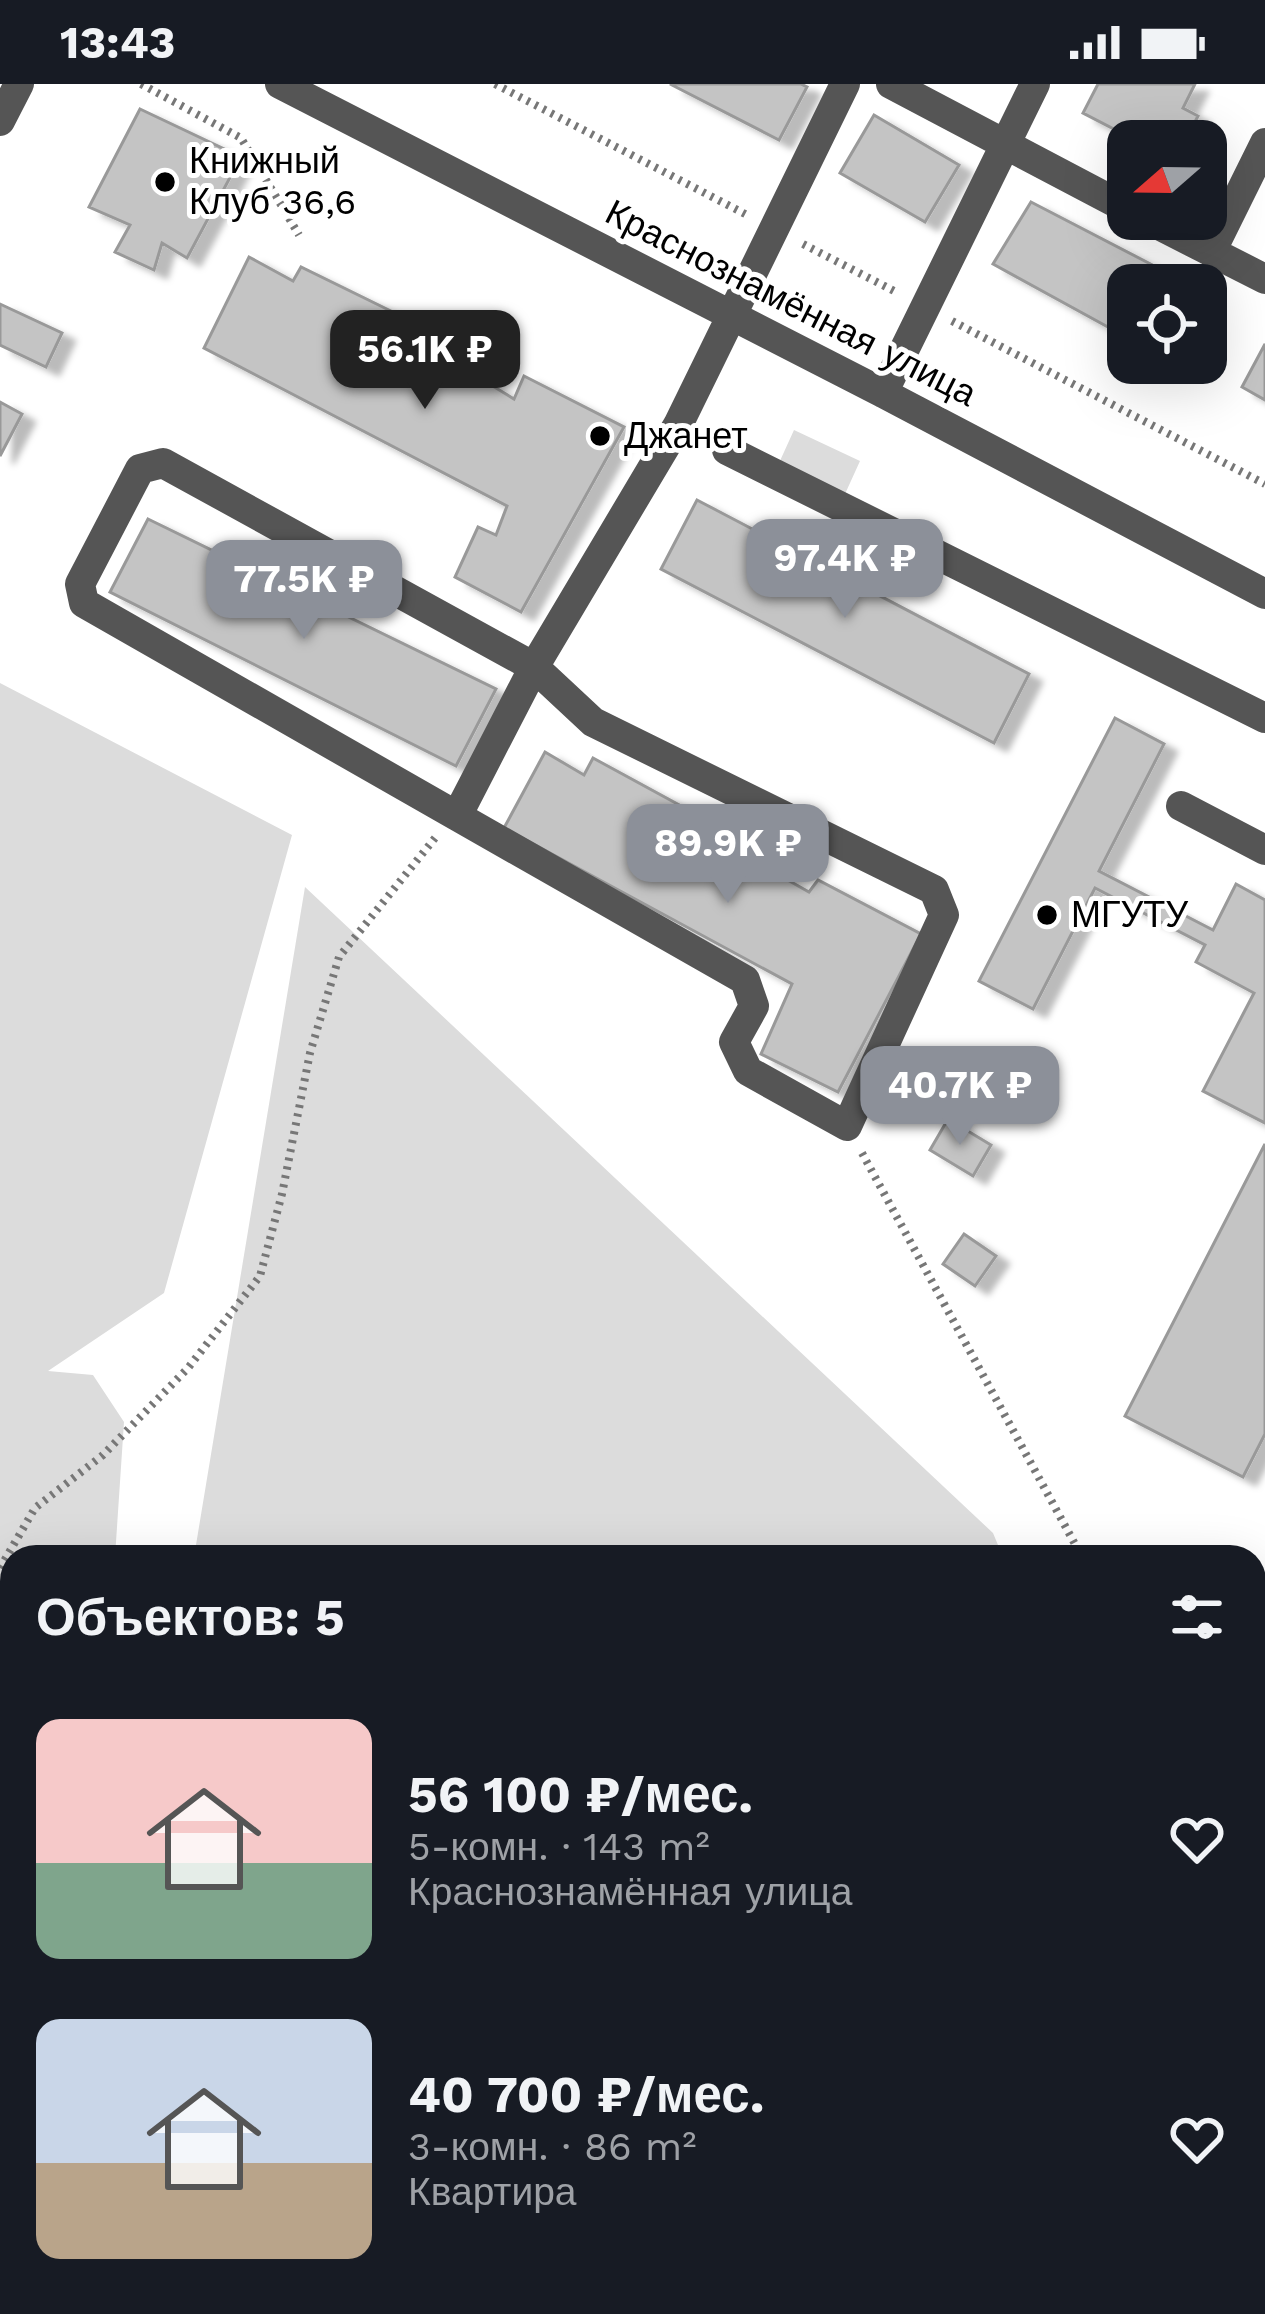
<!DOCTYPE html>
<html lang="ru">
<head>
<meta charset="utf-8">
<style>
  :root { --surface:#171b24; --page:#242831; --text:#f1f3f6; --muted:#9ea1a6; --accent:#8c9099 }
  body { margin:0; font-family:"Work Sans",sans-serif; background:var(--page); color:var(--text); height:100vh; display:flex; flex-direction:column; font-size:45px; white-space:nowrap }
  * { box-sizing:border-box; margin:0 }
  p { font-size:39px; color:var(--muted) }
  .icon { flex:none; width:66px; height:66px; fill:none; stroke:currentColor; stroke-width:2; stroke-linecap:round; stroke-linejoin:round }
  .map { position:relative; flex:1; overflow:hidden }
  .sheet { position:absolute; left:0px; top:1461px; width:1266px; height:771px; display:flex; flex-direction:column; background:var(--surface); border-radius:36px 36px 0 0; box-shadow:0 12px 48px #0002 }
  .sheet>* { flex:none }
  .needle { width:78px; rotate:250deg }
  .tools { position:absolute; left:1107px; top:36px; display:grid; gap:24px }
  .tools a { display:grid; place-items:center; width:120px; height:120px; border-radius:24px; background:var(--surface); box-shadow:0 12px 48px #0002; font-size:60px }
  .price { position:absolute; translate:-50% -102px; padding:0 27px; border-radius:24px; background:var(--accent); color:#fff; font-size:39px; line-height:78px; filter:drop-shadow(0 3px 6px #0008) }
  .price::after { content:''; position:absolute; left:50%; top:72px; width:36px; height:27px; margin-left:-18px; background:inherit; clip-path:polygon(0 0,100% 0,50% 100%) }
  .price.on { background:#222; color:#fff }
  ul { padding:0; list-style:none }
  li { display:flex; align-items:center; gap:36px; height:300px; padding:0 36px }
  li span { display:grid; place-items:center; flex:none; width:336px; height:240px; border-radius:24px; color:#555 }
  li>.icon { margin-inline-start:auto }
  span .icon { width:144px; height:144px; fill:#fffc; stroke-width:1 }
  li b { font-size:51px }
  h2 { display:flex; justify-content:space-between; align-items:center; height:144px; padding:0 36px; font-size:51px }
  .status { display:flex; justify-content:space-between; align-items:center; height:84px; padding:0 60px; background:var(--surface); direction:ltr }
  .status svg { height:33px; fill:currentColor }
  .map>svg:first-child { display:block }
</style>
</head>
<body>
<div class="status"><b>13:43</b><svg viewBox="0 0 49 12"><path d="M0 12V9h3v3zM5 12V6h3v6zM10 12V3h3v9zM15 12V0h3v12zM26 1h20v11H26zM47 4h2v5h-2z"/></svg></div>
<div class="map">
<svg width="1265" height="2230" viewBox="0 0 1265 2230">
  <defs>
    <filter id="shadow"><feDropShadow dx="13" dy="8" stdDeviation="3" flood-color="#0004"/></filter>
  </defs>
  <rect width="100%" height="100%" fill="#fff"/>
  <!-- green -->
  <path fill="#dcdcdc" d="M794 346 860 377 845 410 779 379Z
    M0 599 292 751 164 1209 48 1287 93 1291 124 1338 115 1473H12L10 1507 0 1504Z
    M305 803 993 1449 1003 1473H194Z
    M0 1854 12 1861V2220H447L461 2230H0Z
    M1254 1951 1265 1968V2230H896L903 2220H1254Z"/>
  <!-- building -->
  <path fill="#c4c4c4" stroke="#999" stroke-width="3" filter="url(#shadow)" d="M670 0H801L807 3 779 56Z
    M1098 0H1195L1183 24 1198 32 1185 57H1137L1083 29Z
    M140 25 241 73 187 174 162 159 154 186 115 168 130 141 89 123Z
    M874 31 959 81 925 138 840 89Z
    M1031 118 1191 201H1128V254L993 180Z
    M249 173 293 197 301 183 446 254 437 268 514 315 524 292 624 343 521 528 455 493 478 443 496 451 507 422 204 264Z
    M0 220 62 249 46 283 0 261Z
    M1265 260V316L1242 303Z
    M0 318 22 330 0 372Z
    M697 416 1029 590 994 659 661 485Z
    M148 435 496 605 456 682 110 508Z
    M1115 634 1164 660 1099 787 1213 846 1236 800 1265 816V1039L1203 1007 1254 909 1196 878 1205 861 1095 804 1033 925 979 897Z
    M545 668 584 691 593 674 738 753 733 765 809 808 818 796 921 850 838 1008 761 970 792 900 504 744Z
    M948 1035 991 1061 973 1092 930 1066Z
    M1265 1060V1350L1243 1393 1125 1332Z
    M964 1150 996 1172 975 1202 943 1180Z
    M1265 1677V1759L1254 1757V1721Z
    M1254 1821 1265 1838V1922L1254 1905Z"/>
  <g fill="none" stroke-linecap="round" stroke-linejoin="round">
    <!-- path -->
    <path stroke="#777" stroke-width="8" stroke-dasharray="3 6" stroke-linecap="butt" d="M141 0 241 54 299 151
      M495 0 747 131
      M803 160 896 208
      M952 237 1265 400
      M862 1069 1082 1473
      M0 1484 35 1424 103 1371 188 1284 260 1192 282 1110 310 969 339 873 435 754
      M1254 1789 1265 1807
      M0 1829 12 1839
      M1254 2136 1265 2133
      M557 2220 574 2230
      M999 2230 1019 2220"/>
    <!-- minor -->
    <path stroke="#555" stroke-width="30" d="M280 0 883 309 1265 510
      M891 0 1128 125
      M0 37 19 0
      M1147 135 1265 195
      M1211 168 1265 59
      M883 309 1035 0
      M727 366 1265 634
      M1181 722 1265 766
      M457 732 84 519 80 500 140 385 163 379 534 583 457 732 745 896 754 922 734 958 748 987 847 1042 944 831 934 806 593 638 534 583 678 341 845 0"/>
  </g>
  <!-- markers -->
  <g fill="#000" stroke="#fff" stroke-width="4.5">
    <circle cx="165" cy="98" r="12"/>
    <circle cx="600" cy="352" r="12"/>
    <circle cx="1047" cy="831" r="12"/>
  </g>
  <g text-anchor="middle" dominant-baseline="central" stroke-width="10" stroke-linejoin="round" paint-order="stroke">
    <!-- poi labels -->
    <g font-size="36" fill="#000" stroke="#fff" text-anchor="start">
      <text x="189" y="77">Книжный<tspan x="189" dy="41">Клуб 36,6</tspan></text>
      <text x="624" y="352">Джанет</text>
      <text x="1071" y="831">МГУТУ</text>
    </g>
    <!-- street labels -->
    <g font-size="36" fill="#000" stroke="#fff">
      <text transform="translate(791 219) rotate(27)">Краснознамённая улица</text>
    </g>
  </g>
</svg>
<div class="tools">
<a><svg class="needle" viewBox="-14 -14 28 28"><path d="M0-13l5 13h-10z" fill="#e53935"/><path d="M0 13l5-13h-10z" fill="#9ea1a6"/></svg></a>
<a><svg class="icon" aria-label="locate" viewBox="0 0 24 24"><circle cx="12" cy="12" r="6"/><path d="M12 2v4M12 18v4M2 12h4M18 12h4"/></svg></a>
</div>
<b class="price on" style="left:425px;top:328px">56.1K ₽</b>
<b class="price" style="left:845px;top:537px">97.4K ₽</b>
<b class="price" style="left:304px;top:558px">77.5K ₽</b>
<b class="price" style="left:728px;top:822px">89.9K ₽</b>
<b class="price" style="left:960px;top:1064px">40.7K ₽</b>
<section class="sheet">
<h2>Объектов: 5<svg class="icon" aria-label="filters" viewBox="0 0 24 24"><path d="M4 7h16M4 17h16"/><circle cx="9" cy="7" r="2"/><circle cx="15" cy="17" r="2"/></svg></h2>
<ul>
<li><span style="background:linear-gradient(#f6c9c9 60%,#7fa58c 0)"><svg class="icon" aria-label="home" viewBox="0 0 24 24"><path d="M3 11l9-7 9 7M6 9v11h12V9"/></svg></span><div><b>56 100 ₽/мес.</b><p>5-комн. · 143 m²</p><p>Краснознамённая улица</p></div><svg class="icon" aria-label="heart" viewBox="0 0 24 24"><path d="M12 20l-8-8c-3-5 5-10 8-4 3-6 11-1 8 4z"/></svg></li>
<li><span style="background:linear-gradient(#c9d6e8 60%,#b9a48a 0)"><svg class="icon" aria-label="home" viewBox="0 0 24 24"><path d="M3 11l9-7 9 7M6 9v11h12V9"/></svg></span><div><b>40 700 ₽/мес.</b><p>3-комн. · 86 m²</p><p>Квартира</p></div><svg class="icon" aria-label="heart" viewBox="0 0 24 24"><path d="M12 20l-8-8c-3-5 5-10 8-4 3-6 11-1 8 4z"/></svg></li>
</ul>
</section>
</div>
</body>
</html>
